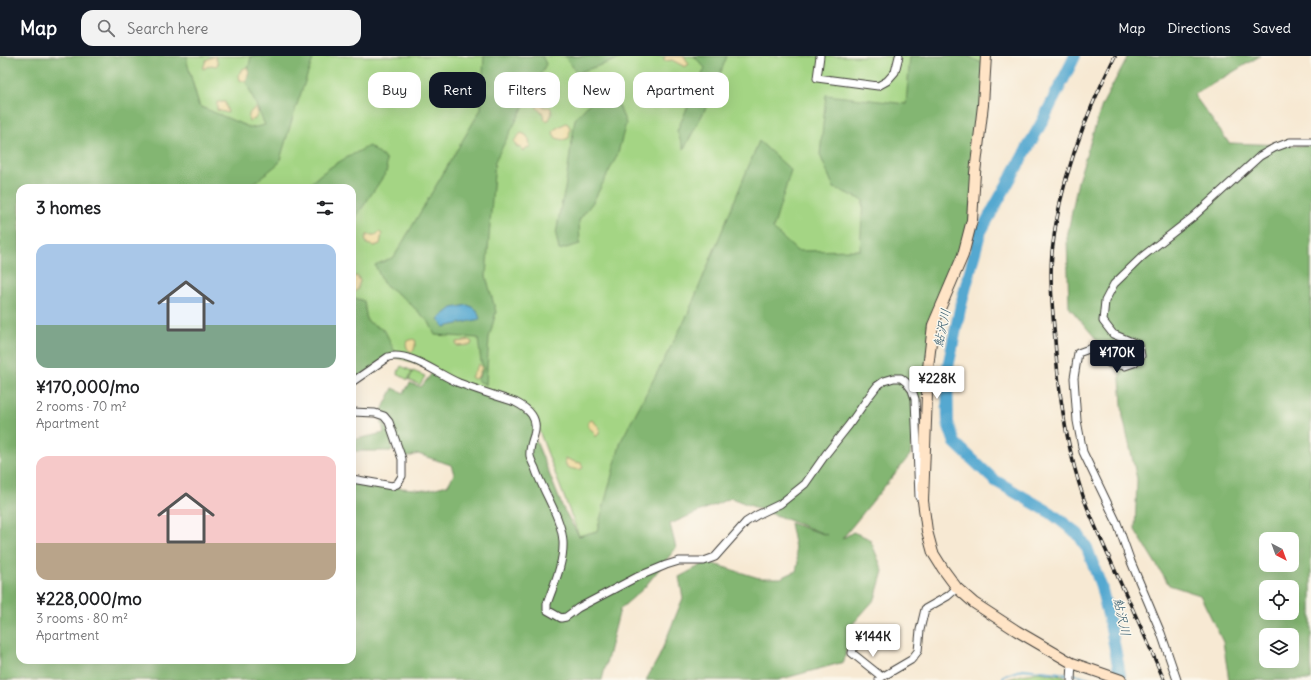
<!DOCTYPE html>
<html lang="en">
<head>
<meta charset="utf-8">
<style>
  :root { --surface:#fff; --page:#f2f2f2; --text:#202124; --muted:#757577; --accent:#111827 }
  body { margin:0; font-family:Delius,"Klee One",sans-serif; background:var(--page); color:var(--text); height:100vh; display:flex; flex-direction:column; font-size:15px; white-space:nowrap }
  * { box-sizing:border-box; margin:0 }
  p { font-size:13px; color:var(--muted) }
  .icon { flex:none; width:22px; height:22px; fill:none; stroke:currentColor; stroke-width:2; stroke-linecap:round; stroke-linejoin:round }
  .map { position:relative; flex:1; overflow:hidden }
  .sheet { position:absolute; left:16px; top:128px; width:340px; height:480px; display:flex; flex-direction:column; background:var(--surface); border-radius:12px; box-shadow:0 4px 16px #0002 }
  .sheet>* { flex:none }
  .top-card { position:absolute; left:368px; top:16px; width:380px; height:36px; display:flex; gap:8px }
  .needle { width:26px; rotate:139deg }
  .tools { position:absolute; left:1259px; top:476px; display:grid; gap:8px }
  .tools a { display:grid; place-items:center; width:40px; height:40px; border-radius:8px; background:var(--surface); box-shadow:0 4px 16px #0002; font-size:20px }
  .price { position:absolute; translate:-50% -34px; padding:0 9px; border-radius:4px; background:#fff; color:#222; font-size:13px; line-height:26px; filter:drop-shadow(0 1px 2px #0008) }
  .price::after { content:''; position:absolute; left:50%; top:24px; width:12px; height:9px; margin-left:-6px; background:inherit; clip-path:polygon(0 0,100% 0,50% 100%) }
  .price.active { background:var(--accent); color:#fff }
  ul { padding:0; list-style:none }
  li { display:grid; align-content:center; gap:8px; height:212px; padding:0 20px }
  li span { display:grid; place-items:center; height:124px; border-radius:12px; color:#555 }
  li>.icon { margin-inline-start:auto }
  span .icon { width:72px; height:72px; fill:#fffc; stroke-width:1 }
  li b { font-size:17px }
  h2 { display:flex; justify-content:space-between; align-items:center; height:48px; padding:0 20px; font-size:17px }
  .tag { padding:0 14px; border-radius:12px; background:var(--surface); box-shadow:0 4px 16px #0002; font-size:14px; line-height:36px }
  .tag.active { background:var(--accent); color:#fff }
  header { display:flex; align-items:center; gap:24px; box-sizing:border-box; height:56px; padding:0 20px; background:var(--accent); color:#fff }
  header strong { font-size:19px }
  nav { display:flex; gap:22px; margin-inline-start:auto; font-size:14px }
  .search { width:280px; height:36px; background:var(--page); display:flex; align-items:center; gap:10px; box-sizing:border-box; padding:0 14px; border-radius:12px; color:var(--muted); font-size:15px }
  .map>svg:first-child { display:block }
</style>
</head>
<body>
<header>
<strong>Map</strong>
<div class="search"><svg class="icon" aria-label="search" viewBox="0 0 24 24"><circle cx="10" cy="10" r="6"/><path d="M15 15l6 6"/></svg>Search here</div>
<nav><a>Map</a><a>Directions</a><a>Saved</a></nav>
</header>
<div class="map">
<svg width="1311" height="624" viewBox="0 0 1311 624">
  <rect width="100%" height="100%" fill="#fbf7ec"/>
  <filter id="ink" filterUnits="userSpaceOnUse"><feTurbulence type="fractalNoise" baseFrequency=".025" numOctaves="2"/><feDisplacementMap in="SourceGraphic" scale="8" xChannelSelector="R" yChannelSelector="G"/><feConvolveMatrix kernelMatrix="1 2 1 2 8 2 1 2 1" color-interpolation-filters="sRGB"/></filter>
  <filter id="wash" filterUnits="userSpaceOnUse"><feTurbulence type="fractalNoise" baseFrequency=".012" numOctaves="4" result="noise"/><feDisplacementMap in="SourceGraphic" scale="16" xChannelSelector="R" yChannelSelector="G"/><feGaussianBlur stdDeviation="0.9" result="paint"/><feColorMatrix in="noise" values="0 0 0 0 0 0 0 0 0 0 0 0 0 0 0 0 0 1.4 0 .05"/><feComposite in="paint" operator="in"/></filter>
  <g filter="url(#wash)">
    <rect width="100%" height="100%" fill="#f7e9d3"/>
    <!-- green -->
    <path fill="#a4d584" stroke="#607850" d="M187 0H988L951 190 597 475 579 480 535 364 417 307 352 291V132H256L199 68V48L186 6Z
      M401 310 412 315 408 324 397 318Z
      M413 315 425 320 420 329 409 324Z
      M1039 616 1067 621V624H1006L1022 619Z"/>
    <!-- forest -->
    <path fill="#83b672" stroke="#506947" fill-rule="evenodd" d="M0 0H187V6L199 50 251 72 265 69 246 26 251 0H314L294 57 279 107 253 128 256 132H20V604H352V426L362 429 427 434 448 429 454 418 451 409 418 398 405 402 382 354 393 332 404 337 410 327 421 331 433 316C468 329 506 340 535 364L534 380 563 452 579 480 597 475 621 385 687 260 759 85 791 114 773 173 797 195 860 194 863 144 834 132 820 99 826 39 906 48 910 0H967L986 9 969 175 938 257 910 399 842 483 853 476 870 483 883 515 875 543 850 571 844 606 778 624H646L659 601 683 542 679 521 707 506 759 522H781L796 515 798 507 790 467 827 479 731 442 670 468 676 492 644 532 620 553 602 624H0Z
      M484 0H542L546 8 495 105 486 220 496 256 489 282 486 329 477 324 484 312 481 306 478 282 435 279 429 266 406 244 383 227 375 209 394 201 481 53Z
      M565 0H628L577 17Z
      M694 0H727L709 46 684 93 677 75 705 12Z
      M1128 0H1260L1194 39 1229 87 1311 90V624H1229L1223 586 1200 539 1169 529 1135 474 1137 423 1123 361 1119 310 1069 251 1067 181 1078 125 1102 49ZM1266 483H1292V509H1266ZM1266 531H1292V557H1266ZM1266 579H1292V605H1266Z
      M600 36 615 41 626 67 617 100 593 146 579 164 580 188 559 194 556 179 560 154 565 133 575 63Z
      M369 90 386 103 387 115 352 167V132H306C324 112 346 102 369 90Z
      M352 241 364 245 367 265 385 275 395 296 352 326Z
      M381 363C390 373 392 383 392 395H352V384L384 377Z"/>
    <!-- sand -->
    <path fill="#eeda9e" stroke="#857b5d" d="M215 0 218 8 216 10 211 9 203 13 206 4Z
      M666 0H684L689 8 685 11 672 4 664 5V2Z
      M247 11 249 16 246 26 240 24 239 20 241 14Z
      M690 22 693 26 686 36 682 40 680 39V34L687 23Z
      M655 27 660 33C654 36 648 35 643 39L639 37 641 32Z
      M217 46H225L228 57 217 54Z
      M540 49 544 51H550L552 57 549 64H545L542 56 536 51Z
      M256 52 258 57 255 63 249 65C248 58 250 55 256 52Z
      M566 67 568 68 570 72 569 82 563 84 556 82 553 77 555 73Z
      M521 77 526 79 529 84 530 91 526 92 523 95 521 92 517 91 514 85Z
      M379 176 382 178 380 188 374 190 367 188 365 183 367 179H376Z
      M356 220 358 221 360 225 357 234 353 237H352V222Z
      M413 283 416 285 414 294 411 296 407 292 406 287 408 285Z
      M469 284 472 286 471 289 457 290 456 286 465 285Z
      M479 308 482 311 478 321 474 323 471 321Z
      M592 364 600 372 599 378 595 381 594 376 588 371V366Z
      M565 402 575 406 581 407 583 412C578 415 573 413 567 411L565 406Z"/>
    <!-- water -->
    <path fill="#54a8d0" stroke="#386276" d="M468 249 477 254 480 263 444 271 438 263 452 252Z"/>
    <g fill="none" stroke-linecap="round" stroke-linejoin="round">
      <!-- stream -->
      <path stroke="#54a8d0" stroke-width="2" d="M1002 624 1004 620 1023 613 1078 619 1097 624"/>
      <!-- river -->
      <path stroke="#54a8d0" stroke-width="12" d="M1075 0 1042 66 980 177 960 253 947 316 948 367 955 387 994 424 1051 457 1078 478 1087 492 1101 530 1110 567 1121 624"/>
    </g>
  </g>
  <g filter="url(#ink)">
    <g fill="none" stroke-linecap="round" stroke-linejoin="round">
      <!-- street casing -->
      <g stroke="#3d3b37" stroke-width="9">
        <path id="street" d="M820 0 817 22 878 30 887 25 895 16 899 0
          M352 326 388 301C410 295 439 319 459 327 478 334 496 340 515 346 529 353 539 362 534 379 532 385 529 393 530 400 531 404 533 408 535 412 542 434 562 462 563 486 564 507 554 528 547 548V554L561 562 566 561 578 552 637 521 666 509 679 505H704L715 501 746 466 757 459 780 448 805 428 826 398 849 369 870 339 877 330 884 325 894 322H901L906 326 912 334 915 343 919 441
          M352 356 375 357 384 360 389 366 402 403V420L397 428 392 430 352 423
          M855 586 852 597 882 621
          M879 624 882 621 911 604 918 595 920 574 925 553 948 540 957 532
          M1071 624 1072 607
          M1177 624 1161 577 1131 506 1117 467 1083 396 1077 365 1074 322 1078 297 1089 293 1103 300 1109 307 1125 310 1134 307 1141 300 1139 289 1113 278 1103 265 1105 245 1114 228 1143 200 1193 161 1260 100 1274 92 1290 86H1311"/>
      </g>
      <!-- secondary casing -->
      <g stroke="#3d3b37" stroke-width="12">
        <path id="secondary" d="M986 0 983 49 975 117 972 164 963 199 933 269 928 312 923 445 927 475 933 497 943 513 957 532 974 547 1017 575 1072 607 1121 624"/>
      </g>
      <!-- street -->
      <use href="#street" stroke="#fff" stroke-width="7"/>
      <!-- secondary -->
      <use href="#secondary" stroke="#ffe4c6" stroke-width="10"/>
      <!-- rail casing -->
      <g stroke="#1c1c1c" stroke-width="3.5">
        <path id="rail" d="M1115 0C1084 62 1059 127 1052 196 1049 230 1054 265 1056 298 1060 348 1068 396 1084 443 1095 472 1109 500 1121 528 1136 559 1150 592 1164 624"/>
      </g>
      <!-- rail -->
      <use href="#rail" stroke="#fbf7ec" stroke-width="2" stroke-dasharray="6" stroke-linecap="butt"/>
    </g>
  </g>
  <g text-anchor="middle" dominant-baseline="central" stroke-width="3" stroke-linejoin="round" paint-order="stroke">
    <!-- water labels -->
    <g font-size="13" font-style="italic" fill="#355b6d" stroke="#fbf7ec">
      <text transform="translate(942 272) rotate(-78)">鮎沢川</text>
      <text transform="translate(1122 561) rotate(78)">鮎沢川</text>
    </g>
  </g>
</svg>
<div class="tools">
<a><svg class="needle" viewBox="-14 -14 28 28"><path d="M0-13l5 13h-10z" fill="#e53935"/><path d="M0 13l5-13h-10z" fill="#757577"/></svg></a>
<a><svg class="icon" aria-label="locate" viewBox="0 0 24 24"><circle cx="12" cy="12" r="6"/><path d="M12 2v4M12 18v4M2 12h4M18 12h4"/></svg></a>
<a><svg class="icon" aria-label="layers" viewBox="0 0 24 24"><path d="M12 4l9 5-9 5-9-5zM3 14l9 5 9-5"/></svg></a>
</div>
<b class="price active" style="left:1117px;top:318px">¥170K</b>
<b class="price" style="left:937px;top:344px">¥228K</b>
<b class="price" style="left:873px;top:602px">¥144K</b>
<div class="top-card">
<a class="tag">Buy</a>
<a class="tag active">Rent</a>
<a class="tag">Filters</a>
<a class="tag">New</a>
<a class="tag">Apartment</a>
</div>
<section class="sheet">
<h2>3 homes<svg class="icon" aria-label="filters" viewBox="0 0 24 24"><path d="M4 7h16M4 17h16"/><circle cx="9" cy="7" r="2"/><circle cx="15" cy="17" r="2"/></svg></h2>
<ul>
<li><span style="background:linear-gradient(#a9c7e8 65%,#7fa58c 0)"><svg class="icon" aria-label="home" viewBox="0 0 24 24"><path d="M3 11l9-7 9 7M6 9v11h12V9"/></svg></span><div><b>¥170,000/mo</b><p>2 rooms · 70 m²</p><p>Apartment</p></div></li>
<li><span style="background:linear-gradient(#f6c9c9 70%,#b9a48a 0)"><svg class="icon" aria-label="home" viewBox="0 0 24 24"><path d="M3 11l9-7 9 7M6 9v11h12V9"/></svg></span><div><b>¥228,000/mo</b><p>3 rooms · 80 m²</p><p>Apartment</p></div></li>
</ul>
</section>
</div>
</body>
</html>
